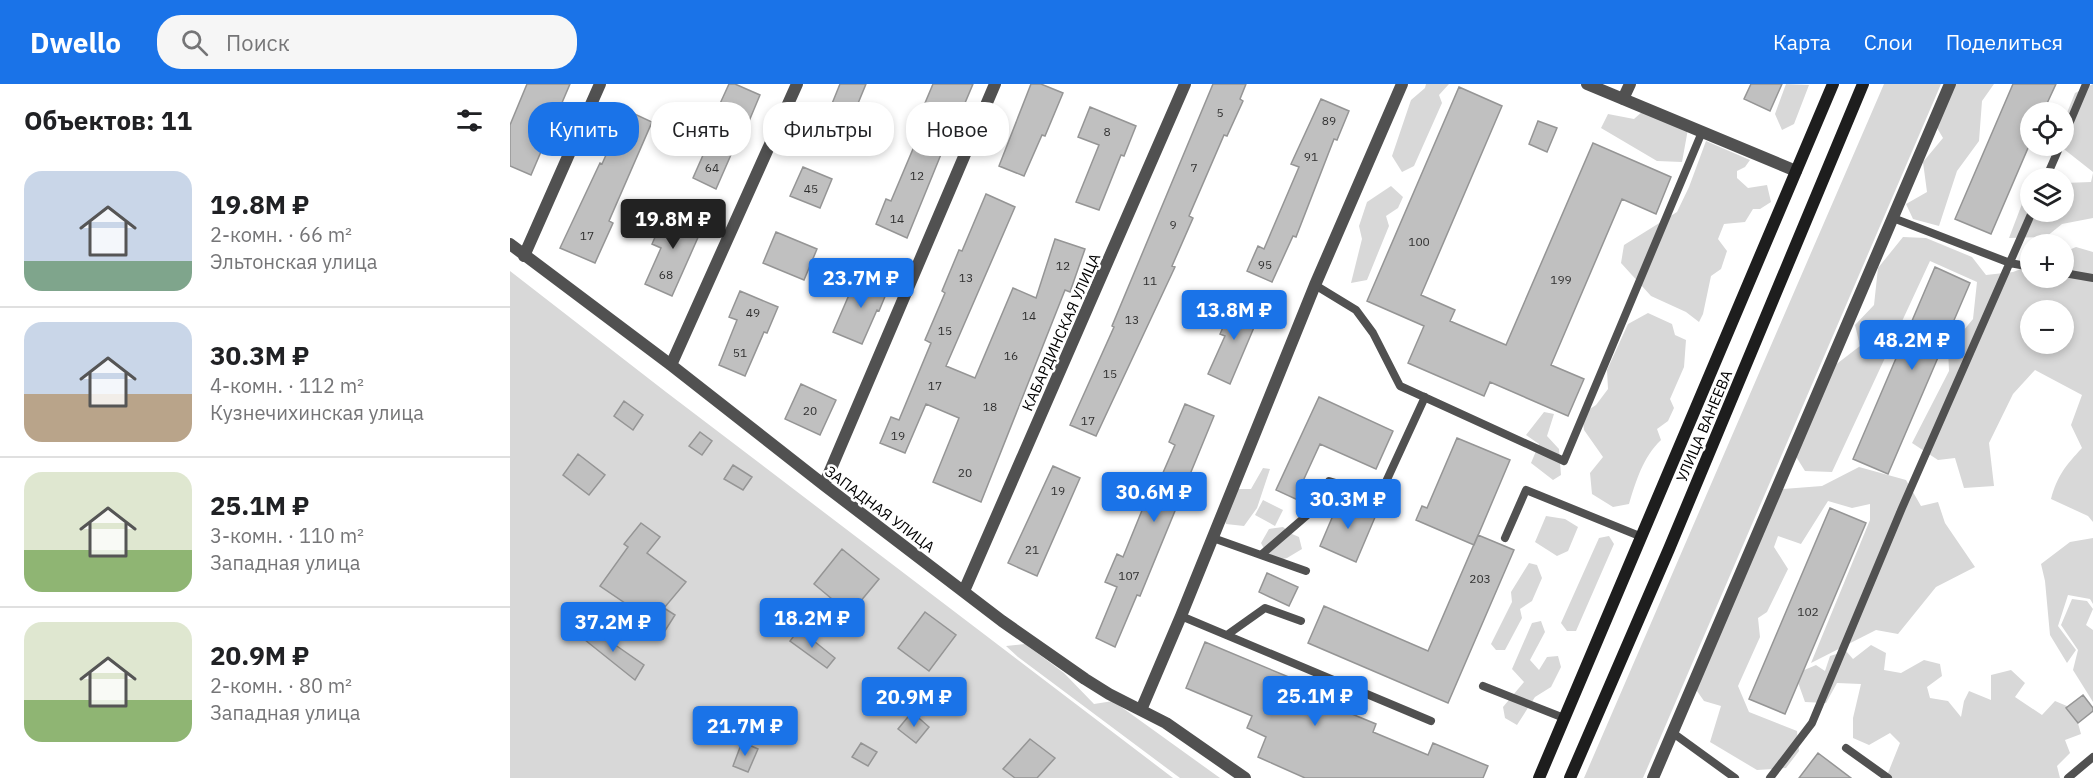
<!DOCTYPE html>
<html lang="ru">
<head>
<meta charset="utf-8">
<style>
  :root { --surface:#fff; --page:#f6f6f6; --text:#202124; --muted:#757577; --line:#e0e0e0; --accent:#1a73e8 }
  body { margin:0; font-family:"IBM Plex Sans",sans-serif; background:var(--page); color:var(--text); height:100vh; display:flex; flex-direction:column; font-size:22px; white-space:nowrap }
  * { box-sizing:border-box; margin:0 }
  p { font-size:20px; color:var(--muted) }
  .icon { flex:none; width:33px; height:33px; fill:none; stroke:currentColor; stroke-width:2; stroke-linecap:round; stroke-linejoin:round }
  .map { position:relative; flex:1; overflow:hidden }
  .side { display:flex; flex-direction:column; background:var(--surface); width:510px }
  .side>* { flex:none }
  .top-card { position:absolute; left:18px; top:18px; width:570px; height:54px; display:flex; gap:12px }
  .tools { position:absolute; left:1510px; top:18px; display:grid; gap:12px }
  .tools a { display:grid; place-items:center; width:54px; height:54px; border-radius:50%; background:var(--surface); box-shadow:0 3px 9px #0003; font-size:30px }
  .price { position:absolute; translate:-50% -51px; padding:0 14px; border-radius:6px; background:var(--accent); color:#fff; font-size:20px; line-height:39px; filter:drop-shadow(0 2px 3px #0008) }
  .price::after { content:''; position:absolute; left:50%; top:36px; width:18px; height:14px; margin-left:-9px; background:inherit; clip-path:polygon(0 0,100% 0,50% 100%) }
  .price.current { background:#222; color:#fff }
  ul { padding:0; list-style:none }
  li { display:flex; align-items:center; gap:18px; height:150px; padding:0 24px }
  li+li { border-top:2px solid var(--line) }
  li span { display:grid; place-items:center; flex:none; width:168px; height:120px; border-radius:18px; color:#555 }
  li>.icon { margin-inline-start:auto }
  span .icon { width:72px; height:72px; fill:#fffc; stroke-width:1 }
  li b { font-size:26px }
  h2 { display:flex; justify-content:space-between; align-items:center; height:72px; padding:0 24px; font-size:26px }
  .pill { padding:0 21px; border-radius:24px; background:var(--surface); box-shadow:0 3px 9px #0003; font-size:21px; line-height:54px }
  .pill.current { background:var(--accent); color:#fff }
  header { display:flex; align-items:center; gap:36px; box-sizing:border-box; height:84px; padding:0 30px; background:var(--accent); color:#fff }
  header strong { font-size:28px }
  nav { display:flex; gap:33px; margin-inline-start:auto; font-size:21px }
  .search { width:420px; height:54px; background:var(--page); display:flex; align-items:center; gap:15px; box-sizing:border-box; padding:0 21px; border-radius:24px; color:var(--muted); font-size:22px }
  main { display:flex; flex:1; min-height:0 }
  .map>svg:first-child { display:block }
</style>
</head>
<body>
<header>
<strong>Dwello</strong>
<div class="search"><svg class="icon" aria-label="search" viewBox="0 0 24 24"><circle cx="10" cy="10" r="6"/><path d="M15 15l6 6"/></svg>Поиск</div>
<nav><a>Карта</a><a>Слои</a><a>Поделиться</a></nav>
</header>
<main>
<section class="side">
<h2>Объектов: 11<svg class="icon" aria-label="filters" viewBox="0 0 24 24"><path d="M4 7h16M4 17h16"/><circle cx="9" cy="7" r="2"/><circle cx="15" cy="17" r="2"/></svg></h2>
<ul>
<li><span style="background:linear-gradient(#c9d6e8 75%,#7fa58c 0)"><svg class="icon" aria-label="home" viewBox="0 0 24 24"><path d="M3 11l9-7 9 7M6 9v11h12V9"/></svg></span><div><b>19.8M ₽</b><p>2-комн. · 66 m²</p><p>Эльтонская улица</p></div></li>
<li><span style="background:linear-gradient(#c9d6e8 60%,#b9a48a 0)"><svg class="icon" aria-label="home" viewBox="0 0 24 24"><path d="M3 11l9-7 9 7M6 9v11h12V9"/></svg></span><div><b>30.3M ₽</b><p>4-комн. · 112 m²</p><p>Кузнечихинская улица</p></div></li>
<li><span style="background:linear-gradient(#dfe7d0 65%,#8fb573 0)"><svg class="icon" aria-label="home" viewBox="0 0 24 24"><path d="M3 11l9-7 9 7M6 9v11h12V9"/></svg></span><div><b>25.1M ₽</b><p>3-комн. · 110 m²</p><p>Западная улица</p></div></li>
<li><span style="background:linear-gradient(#dfe7d0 65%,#8fb573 0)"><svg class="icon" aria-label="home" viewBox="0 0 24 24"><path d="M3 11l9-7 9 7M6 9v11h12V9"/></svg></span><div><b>20.9M ₽</b><p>2-комн. · 80 m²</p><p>Западная улица</p></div></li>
</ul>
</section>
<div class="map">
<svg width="1583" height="694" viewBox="0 0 1583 694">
  <rect width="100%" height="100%" fill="#fff"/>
  <!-- green -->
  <path fill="#d8d8d8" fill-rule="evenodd" d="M916 0H939L929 11 932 19 904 82 892 88 882 72 901 16 915 4Z
    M1276 0 1299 1 1284 40 1272 46 1265 30Z
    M1374 0H1431L1133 694H1074Z
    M1440 0H1484L1472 17 1469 57 1447 87 1429 142 1403 135 1396 120 1417 108 1413 78 1433 54 1420 32Z
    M1583 0V88L1550 62H1554V36L1565 9Z
    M1133 27 1178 45 1172 78 1147 77 1091 44 1098 30 1124 35Z
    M1196 57 1240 76 1235 83 1227 87V94L1238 104 1257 101 1261 118 1250 125H1243L1235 138 1214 140 1208 155 1217 167 1211 185 1201 192 1193 230 1189 238 1176 228 1141 212 1111 179 1114 161 1167 128 1179 103Z
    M1583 89V134L1552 140 1536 153 1499 154 1515 112 1521 106V128H1554V99L1581 98Z
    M881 102 893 113 888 124 876 132 879 142 857 196 841 199 852 155 849 142 857 118Z
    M1393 153 1416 154 1462 173 1476 191 1503 188 1521 181V194H1554V168L1566 163 1583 168V438L1578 432 1541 415C1547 392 1556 381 1572 364L1561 341 1572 311 1525 286 1503 310 1479 359 1484 402 1454 404 1445 374 1428 376 1402 359 1439 287 1438 265 1463 235 1467 198 1420 177 1322 388 1295 387 1285 371 1324 282 1350 262 1345 241 1364 221 1368 184ZM1521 226H1554V260H1521Z
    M0 187 156 308 663 694H0Z
    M1138 229 1162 240 1165 251 1176 256 1174 283 1160 315 1164 324 1158 337 1147 345 1151 356C1133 373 1126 397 1119 420L1103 423 1082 410 1080 389 1093 373 1074 346 1072 330 1086 321 1098 305 1097 286 1118 240Z
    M1034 328 1044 330 1037 352 1049 365 1051 391 1043 396 1021 379 1029 360 1016 351Z
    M1349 383 1396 396 1411 422 1428 418 1435 439 1465 483 1426 503 1388 550 1366 546 1301 579 1360 436V420L1342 424 1318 417 1291 460 1268 452 1264 463 1278 485 1257 528 1248 534 1250 553 1228 602 1239 628 1287 647 1289 667 1276 684 1247 686 1200 658 1211 622 1194 617 1180 597 1273 405 1312 402Z
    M753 384 760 385 747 424 734 442 716 440 711 423 728 405H741Z
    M753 416 773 426 765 442 745 431Z
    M1036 432 1055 435 1068 443 1058 467 1047 472 1025 458Z
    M773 443 782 450 789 453 792 465 777 474 761 478 751 459 759 445Z
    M1099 452 1104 460 1066 547H1057L1051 539 1089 454Z
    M1583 454V520L1580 515 1558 511 1548 542 1566 566 1557 579 1540 551 1535 497 1531 480 1560 458Z
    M1019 479 1027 481 1032 494 1022 517 1010 525 1012 534 995 566H986L981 560 1002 518 1001 508Z
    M1562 515 1577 517 1583 525 1576 541 1583 546V618L1563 586 1568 566 1551 541Z
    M1031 537 1035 548 1020 576 1029 586 1037 573 1048 572 1051 583 1041 603 1025 613 1007 641 995 634 993 623 1014 598 1002 585 1022 539Z
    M515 560 554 589 584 620 603 617 710 694H670L508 573 496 562Z
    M1361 561 1376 569 1374 586 1391 589 1414 576 1430 580 1432 592 1417 603 1420 614 1438 617 1451 633 1454 617 1459 607 1481 616V591L1501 586 1515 599 1505 613 1532 631 1545 617 1564 625 1571 650 1555 656 1560 669 1547 682 1550 694H1376L1390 659 1380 649 1359 661 1343 654V634L1351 600 1327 599 1316 619 1295 618 1285 590 1306 581 1315 587 1320 572 1336 567 1343 575Z"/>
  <!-- building -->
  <path fill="#c0c0c0" stroke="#959595" stroke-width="1.5" d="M17 0H60L21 91 0 82V41Z
    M219 0H225L250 11 234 49 231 48 206 105 183 94 208 37 203 35Z
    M330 0H356L330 63 308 54Z
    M423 0H463L436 64 434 63 397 154 366 140 376 115 381 117 408 53 402 50Z
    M521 0H531L553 9 535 52 532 51 514 92 489 82Z
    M703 0H736L730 15 733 17 717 52 714 51 679 132 683 134 662 182 665 183 586 352 560 341 604 243 602 242Z
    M1241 0H1272L1260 27 1234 15Z
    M1503 0H1546L1533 28H1521V57L1481 150 1445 135Z
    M949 3 992 22 911 211 945 226 940 237 996 261 1083 59 1161 93 1146 130 1112 115 1041 281 1074 295 1058 332 980 298 974 312 898 279 914 242 857 217Z
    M811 15 839 27 827 56 824 55 786 153 783 152 762 198 737 187 748 162 754 165 789 83 781 80Z
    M580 23 626 42 614 72 611 71 589 126 566 118 589 61 568 53Z
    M116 26 142 38 99 137 103 139 85 179 50 164 90 79 92 80Z
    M1028 37 1047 44 1037 68 1019 60Z
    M293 83 322 95 310 124 280 112Z
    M476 110 505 123 436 282 465 294 503 204 526 214 545 155 575 165 560 208 555 206 471 418 423 398 449 334 416 320 395 369 370 359 381 333 389 336 421 259 415 256 435 209 432 207 449 166 452 167Z
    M158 124 194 140 162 212 135 200 151 164 142 160Z
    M266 148 307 165 294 196 253 179Z
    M1425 183 1460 199 1378 390 1343 375Z
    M348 190 379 203 369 227 367 226 352 260 323 248Z
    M230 207 268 223 257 249 254 248 235 292 209 281 227 236 219 233Z
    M725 216 751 227 720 300 698 290 715 252 710 250Z
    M291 300 326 316 310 351 275 335Z
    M809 313 883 347 866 385 810 360 793 397 798 399 790 417 766 406Z
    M114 317 133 331 123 346 104 332Z
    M675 320 704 332 630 512 627 511 605 563 586 554 607 503 595 498 607 470 613 473 635 419 639 421 665 361 659 358Z
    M190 348 202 357 192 371 179 362Z
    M947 354 1000 376 964 461 906 436 912 422 917 424Z
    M68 370 95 391 79 411 53 391Z
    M223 381 242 393 233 406 214 395Z
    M543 382 570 394 527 492 498 479Z
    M830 415 866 431 846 478 810 462Z
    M1320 424 1356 439 1275 630 1239 615Z
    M131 439 150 453 137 469 176 498 154 524 165 531 153 550 128 535 131 530 90 502 118 463 114 460Z
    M968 451 1004 466 938 619 798 559 814 522 918 567Z
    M332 465 369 495 340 530 304 500Z
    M757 489 788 503 779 522 749 508Z
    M415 528 446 551 419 587 388 564Z
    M78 542 134 581 125 596 70 552Z
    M289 545 325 574 317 584 280 557Z
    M695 558 781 594 777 603 866 640 863 648 918 671 923 659 978 682 973 694H795L748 673 756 653 737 644 742 632 676 604Z
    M1573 611 1583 624V627L1568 639 1556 624Z
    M402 628 419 643 406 659 388 645Z
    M520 655 545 674 527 694H505L493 685Z
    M232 658 248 665 238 688 223 682Z
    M351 659 367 668 358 682 342 673Z
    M1308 669 1341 694H1289Z"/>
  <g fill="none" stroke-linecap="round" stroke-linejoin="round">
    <!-- service -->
    <path stroke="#515151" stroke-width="8" d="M1554 52 1576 0
      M1536 94 1550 62
      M1383 134 1500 179 1521 183
      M1554 189 1583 194
      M805 201 846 226 863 249 890 302 1054 377 1192 48
      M703 454 796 487
      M995 454 1016 406 1132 453
      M751 471 802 427 819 397 860 409 874 402 915 313
      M671 532 921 637
      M717 551 755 524 791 537
      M973 602 1054 634
      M1163 649 1225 694
      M1336 664 1378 694
      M1260 694 1302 639 1392 424 1522 128
      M1558 694 1583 673"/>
    <!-- minor -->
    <path stroke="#515151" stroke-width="12" d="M1077 0 1286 87
      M1113 15 1120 0
      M0 160 161 281 314 401 492 537 575 595 599 610 656 639 735 694
      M14 172 90 0
      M161 281 287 0
      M314 401 485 0
      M454 507 675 0
      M631 626 671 532 805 201 892 0
      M1143 694 1440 0"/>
    <!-- secondary -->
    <path stroke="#1e1e1e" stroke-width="12" d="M1029 694 1323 0
      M1060 694 1159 465 1353 0"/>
  </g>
  <g text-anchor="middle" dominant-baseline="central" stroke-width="5" stroke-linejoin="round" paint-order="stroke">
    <!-- number labels -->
    <g font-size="12" fill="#303030">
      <text x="710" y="28">5</text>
      <text x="819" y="36">89</text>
      <text x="597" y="47">8</text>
      <text x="801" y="72">91</text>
      <text x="202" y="83">64</text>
      <text x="684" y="83">7</text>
      <text x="407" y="91">12</text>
      <text x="301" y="104">45</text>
      <text x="387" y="134">14</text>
      <text x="663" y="140">9</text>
      <text x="77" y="151">17</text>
      <text x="909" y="157">100</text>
      <text x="755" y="180">95</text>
      <text x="553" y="181">12</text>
      <text x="156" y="190">68</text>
      <text x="456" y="193">13</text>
      <text x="1051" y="195">199</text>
      <text x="640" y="196">11</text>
      <text x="243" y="228">49</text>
      <text x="519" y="231">14</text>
      <text x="622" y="235">13</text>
      <text x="435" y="246">15</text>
      <text x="230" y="268">51</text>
      <text x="501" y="271">16</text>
      <text x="600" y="289">15</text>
      <text x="425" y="301">17</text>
      <text x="480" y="322">18</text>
      <text x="300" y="326">20</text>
      <text x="578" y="336">17</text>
      <text x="388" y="351">19</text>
      <text x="455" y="388">20</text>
      <text x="548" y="406">19</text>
      <text x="522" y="465">21</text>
      <text x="619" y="491">107</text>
      <text x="970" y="494">203</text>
      <text x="1298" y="527">102</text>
    </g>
    <!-- street labels -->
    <g font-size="15" fill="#000" stroke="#fff">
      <text transform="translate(551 248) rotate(-66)">КАБАРДИНСКАЯ УЛИЦА</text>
      <text transform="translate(1194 342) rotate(-67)">УЛИЦА ВАНЕЕВА</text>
      <text transform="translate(370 425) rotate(37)">ЗАПАДНАЯ УЛИЦА</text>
    </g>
  </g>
</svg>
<div class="tools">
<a><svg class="icon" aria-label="locate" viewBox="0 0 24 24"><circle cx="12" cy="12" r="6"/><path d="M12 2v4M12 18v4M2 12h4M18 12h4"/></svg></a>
<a><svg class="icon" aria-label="layers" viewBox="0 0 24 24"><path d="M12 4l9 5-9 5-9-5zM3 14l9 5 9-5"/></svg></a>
<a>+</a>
<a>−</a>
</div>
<b class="price current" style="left:163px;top:166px">19.8M ₽</b>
<b class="price" style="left:351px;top:225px">23.7M ₽</b>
<b class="price" style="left:724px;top:257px">13.8M ₽</b>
<b class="price" style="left:1402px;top:287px">48.2M ₽</b>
<b class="price" style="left:644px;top:439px">30.6M ₽</b>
<b class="price" style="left:838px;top:446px">30.3M ₽</b>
<b class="price" style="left:302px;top:565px">18.2M ₽</b>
<b class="price" style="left:103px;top:569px">37.2M ₽</b>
<b class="price" style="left:805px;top:643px">25.1M ₽</b>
<b class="price" style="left:404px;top:644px">20.9M ₽</b>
<b class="price" style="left:235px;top:673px">21.7M ₽</b>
<div class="top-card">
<a class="pill current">Купить</a>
<a class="pill">Снять</a>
<a class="pill">Фильтры</a>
<a class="pill">Новое</a>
</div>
</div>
</main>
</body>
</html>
